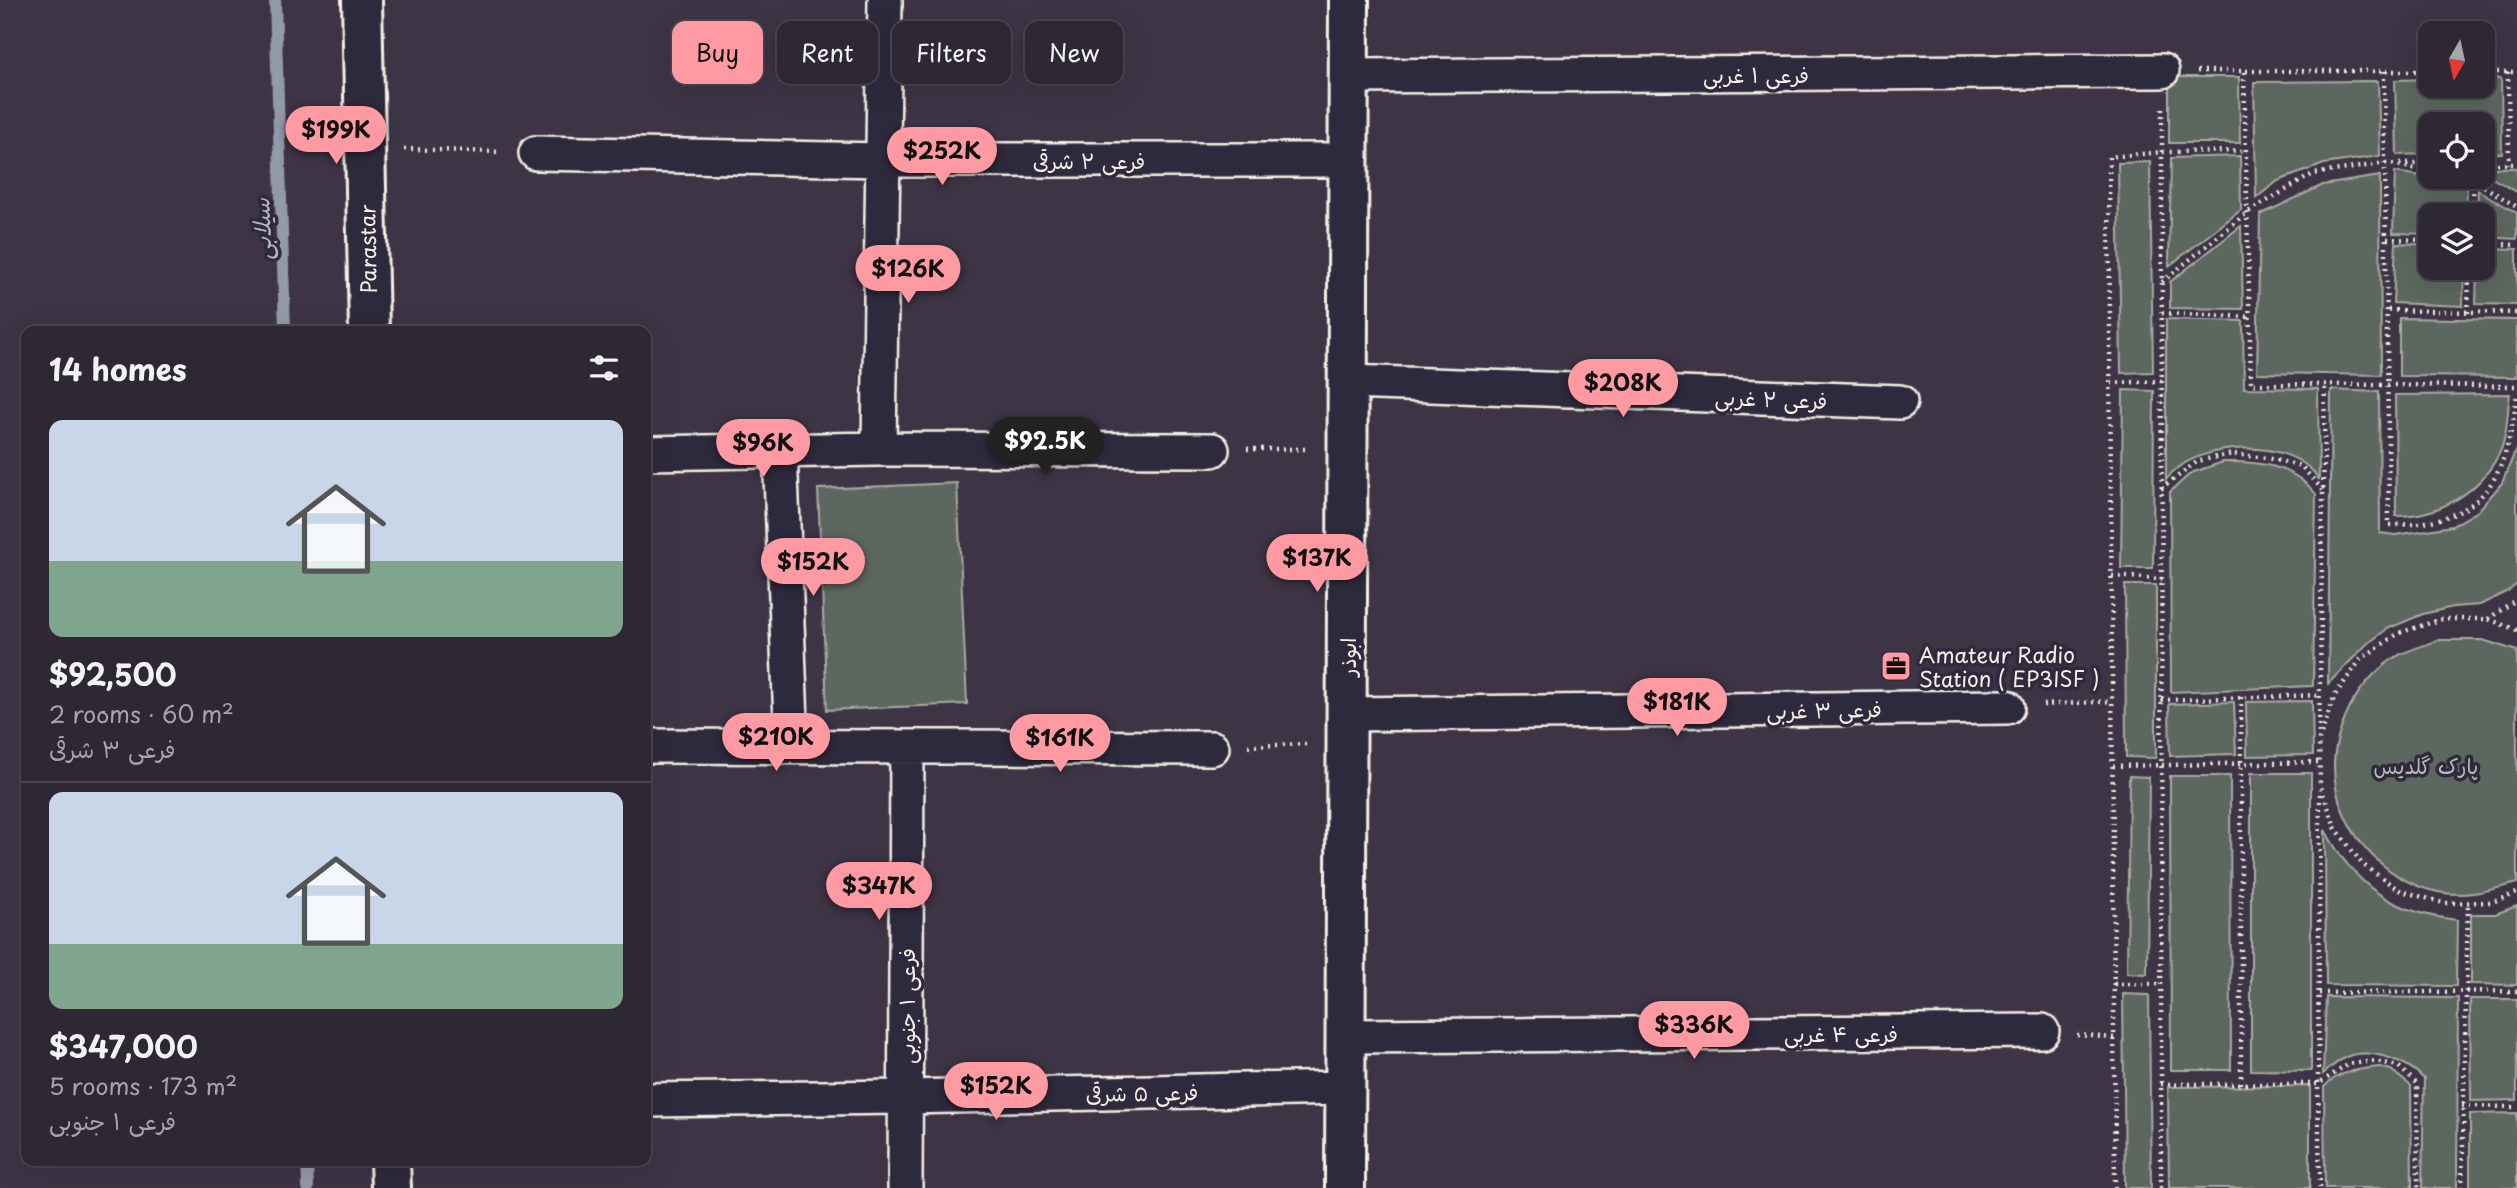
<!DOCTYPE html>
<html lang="en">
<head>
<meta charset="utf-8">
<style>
  :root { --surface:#2e2734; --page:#362f3c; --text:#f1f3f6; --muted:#a7a5ac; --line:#49444f; --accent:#ff9aa2 }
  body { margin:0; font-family:"Playpen Sans","Playpen Sans Arabic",sans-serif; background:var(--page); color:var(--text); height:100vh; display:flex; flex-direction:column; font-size:26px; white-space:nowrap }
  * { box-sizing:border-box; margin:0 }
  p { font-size:23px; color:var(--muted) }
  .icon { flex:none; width:38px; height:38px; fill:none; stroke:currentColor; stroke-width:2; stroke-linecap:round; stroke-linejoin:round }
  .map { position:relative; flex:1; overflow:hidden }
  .sheet { position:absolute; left:21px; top:326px; width:630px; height:840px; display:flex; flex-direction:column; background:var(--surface); border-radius:14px; box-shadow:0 7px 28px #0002,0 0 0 2px var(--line) }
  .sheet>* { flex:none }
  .hud { position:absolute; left:672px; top:21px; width:665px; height:63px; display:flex; gap:14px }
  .needle { width:46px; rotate:189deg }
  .tools { position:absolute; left:2418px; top:21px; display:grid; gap:14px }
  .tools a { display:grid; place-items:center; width:77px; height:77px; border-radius:14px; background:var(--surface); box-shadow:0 7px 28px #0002,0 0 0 2px var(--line); font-size:35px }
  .price { position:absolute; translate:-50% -60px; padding:0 16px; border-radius:24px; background:var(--accent); color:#111; font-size:23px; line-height:46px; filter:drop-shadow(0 2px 4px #0008) }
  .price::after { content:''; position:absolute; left:50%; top:42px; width:21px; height:16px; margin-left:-10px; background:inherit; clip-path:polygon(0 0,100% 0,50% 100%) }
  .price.current { background:#222; color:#fff }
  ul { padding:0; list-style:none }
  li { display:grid; align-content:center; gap:14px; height:371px; padding:0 28px }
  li+li { border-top:2px solid var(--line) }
  li span { display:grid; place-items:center; height:217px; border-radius:14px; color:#555 }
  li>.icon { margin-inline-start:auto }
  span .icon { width:126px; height:126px; fill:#fffc; stroke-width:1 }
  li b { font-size:30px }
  h2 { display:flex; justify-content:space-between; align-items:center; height:84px; padding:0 28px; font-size:30px }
  .pill { padding:0 24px; border-radius:14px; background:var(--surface); box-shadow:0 7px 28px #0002,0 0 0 2px var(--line); font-size:24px; line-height:63px }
  .pill.current { background:var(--accent); color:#111 }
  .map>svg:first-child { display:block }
</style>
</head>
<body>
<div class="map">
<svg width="2517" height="1188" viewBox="0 0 2517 1188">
  <rect width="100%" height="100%" fill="#3d3445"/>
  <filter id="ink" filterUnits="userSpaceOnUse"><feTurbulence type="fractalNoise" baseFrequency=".0143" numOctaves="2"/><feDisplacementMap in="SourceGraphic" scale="14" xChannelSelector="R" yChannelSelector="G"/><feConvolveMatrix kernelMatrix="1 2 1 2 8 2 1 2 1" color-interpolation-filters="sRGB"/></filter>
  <g filter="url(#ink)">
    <!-- green -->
    <path fill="#5c685e" stroke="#a8aca3" stroke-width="2" d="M2169 77H2239L2240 143H2169Z
      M2501 78 2502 153 2483 154V124H2431V154L2397 155 2395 80 2431 79V86H2483V79Z
      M2378 81 2380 156 2324 164 2278 181 2256 198 2254 82Z
      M2240 156 2241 210 2169 266 2171 158Z
      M2150 162 2153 372 2121 373 2118 163Z
      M2483 168H2517V192L2483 173Z
      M2395 172 2453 181 2467 188 2466 215H2431V234L2393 233Z
      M2380 176 2381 375 2257 373 2260 215 2323 185Z
      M2478 190 2517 213V239L2483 237V215H2477Z
      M2241 226 2243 309 2170 308V282Z
      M2396 243 2431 245V268H2464L2463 306 2393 303Z
      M2483 248 2517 249V305L2476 304 2477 268H2483Z
      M2399 318 2517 320V377L2399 376Z
      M2166 319 2243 321 2244 388 2318 389 2319 480C2295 436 2193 440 2166 480Z
      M2123 390 2154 391 2153 568H2121Z
      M2331 390 2379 392 2380 533 2396 535 2452 526 2478 511 2502 483 2517 447V584L2508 591 2480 605 2453 607 2423 614 2387 629 2366 645 2328 684Z
      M2510 394C2507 413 2508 436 2499 454 2479 493 2439 516 2396 516L2395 395Z
      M2223 462C2258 461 2293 465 2316 494L2313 686 2171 692 2170 492 2191 473Z
      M957 483 967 704 827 710 818 489Z
      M2125 585H2156V758L2126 757Z
      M2439 640H2483L2517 651V883C2491 890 2465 898 2438 892 2380 880 2334 825 2334 766 2334 743 2343 720 2354 700 2364 683 2381 665 2399 655 2411 649 2426 645 2439 640Z
      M2312 701 2313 755 2247 756 2246 702Z
      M2234 702 2236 754 2170 756 2169 704Z
      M2251 773H2311V1071L2251 1070Z
      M2129 776 2149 777 2147 974 2127 973Z
      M2170 776H2230L2231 1070H2171Z
      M2325 830C2355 886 2393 913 2457 920L2456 986 2326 985Z
      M2517 906V985L2471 984V914H2495Z
      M2123 994 2149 995 2151 1188H2125Z
      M2326 997 2458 998 2457 1188H2422L2424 1079C2408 1061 2370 1047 2346 1057 2338 1061 2330 1068 2323 1074Z
      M2470 999H2517V1100L2471 1101Z
      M2380 1067 2391 1070 2411 1086 2412 1188H2325L2324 1087C2338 1071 2360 1069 2380 1067Z
      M2310 1086V1188H2169L2168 1087Z
      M2517 1113V1188H2470V1114Z"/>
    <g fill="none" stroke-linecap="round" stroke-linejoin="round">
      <!-- stream -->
      <path stroke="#939aa7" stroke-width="12" d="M275 0 285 331
        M307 1160 308 1188"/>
      <!-- street casing -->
      <g stroke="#f4f1e8" stroke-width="38">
        <path id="street" d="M1349 76 2162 71
          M536 153 883 160H1349
          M1348 382 1900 402
          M879 449 885 0
          M780 451 792 746
          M646 453 879 449 1212 450
          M1346 714 2007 707
          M646 746 1212 748
          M1346 1036 2042 1031
          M646 1100 905 1097 1345 1088
          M905 1188 907 747"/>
      </g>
      <!-- secondary casing -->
      <g stroke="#f4f1e8" stroke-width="44">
        <path id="secondary" d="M362 0 369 331
          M390 1160 391 1188
          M1345 1188 1349 0"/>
      </g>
      <!-- path -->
      <path stroke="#f4f1e8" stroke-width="4.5" stroke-dasharray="2 5" stroke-linecap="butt" d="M2197 71H2431
        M2384 71 2389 525C2485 524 2506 481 2517 394
        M2244 72 2251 384 2517 386
        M2483 72H2517
        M2508 72 2509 164
        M404 149 500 152
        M2400 163H2431
        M2483 164H2517
        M2458 177 2474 180 2517 207
        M2472 215 2474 180
        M2387 239 2431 240
        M2483 243 2517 245
        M2162 282 2248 212 2313 174 2387 163 2431 172
        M2388 310 2517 313
        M2162 313 2249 317
        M2468 313 2469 268
        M2111 383 2162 381
        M1247 449H1309
        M2161 489 2198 461 2232 454 2267 458 2301 466 2323 490
        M2112 576 2162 579
        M2488 619 2517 599
        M2517 630 2488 619H2442L2399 633 2361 659 2335 695 2319 740 2320 784 2335 827 2362 864 2399 890 2443 903 2492 902 2517 893
        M2161 700 2321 695
        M2043 705 2112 701
        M2319 733 2325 384
        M1248 746 1309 744
        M2113 766 2321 762
        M2114 984H2161
        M2319 993 2517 991
        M2077 1035 2114 1038
        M2161 1084H2318L2349 1064 2376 1061 2398 1066 2417 1084 2418 1188
        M2241 1084V696
        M2462 1106 2517 1107
        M2115 1188 2109 157 2162 152 2247 151
        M2161 1188 2162 108
        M2320 1188 2318 1084 2320 789
        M2462 1188 2468 903"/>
      <!-- street -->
      <use href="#street" stroke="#2f2a3d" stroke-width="33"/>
      <!-- secondary -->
      <use href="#secondary" stroke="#2f2a3d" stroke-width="38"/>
    </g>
  </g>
  <!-- icons -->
  <defs>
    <g id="office-square" transform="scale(1.575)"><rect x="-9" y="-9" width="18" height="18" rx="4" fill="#ff9aa2" stroke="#2f2a3d"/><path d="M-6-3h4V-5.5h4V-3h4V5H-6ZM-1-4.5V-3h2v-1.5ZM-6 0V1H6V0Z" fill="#111"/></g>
  </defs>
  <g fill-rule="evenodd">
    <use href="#office-square" x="1896" y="666"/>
  </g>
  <g text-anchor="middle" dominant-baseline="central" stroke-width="7" stroke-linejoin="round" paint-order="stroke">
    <!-- street labels -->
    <g font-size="21" fill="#f4f1e8" stroke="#2f2a3d">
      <text x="1756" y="74">فرعی ۱ غربی</text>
      <text x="1089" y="160">فرعی ۲ شرقی</text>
      <text transform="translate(367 249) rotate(-91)">Parastar</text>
      <text transform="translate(1771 398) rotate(2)">فرعی ۲ غربی</text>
      <text transform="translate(1347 657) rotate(-90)">ابوذر</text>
      <text transform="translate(1824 709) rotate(-1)">فرعی ۳ غربی</text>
      <text transform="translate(906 1006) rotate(-90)">فرعی ۱ جنوبی</text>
      <text x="1841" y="1033">فرعی ۴ غربی</text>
      <text transform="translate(1142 1092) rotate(-1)">فرعی ۵ شرقی</text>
    </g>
    <!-- poi labels -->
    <g font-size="21" fill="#f4f1e8" stroke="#2f2a3d" text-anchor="start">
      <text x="1919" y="654">Amateur Radio<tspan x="1919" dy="24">Station ( EP3ISF )</tspan></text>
    </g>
    <!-- park labels -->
    <g font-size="21" fill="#b7bab1" stroke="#2f2a3d">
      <text x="2426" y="765">پارک گلدیس</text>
    </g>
    <!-- water labels -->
    <g font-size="23" font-style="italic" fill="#b4b7bd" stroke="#2f2a3d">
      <text transform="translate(261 229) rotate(-92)">سیلابی</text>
    </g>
  </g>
</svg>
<div class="tools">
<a><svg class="needle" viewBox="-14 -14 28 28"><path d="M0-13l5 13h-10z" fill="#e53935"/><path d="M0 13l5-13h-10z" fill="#a7a5ac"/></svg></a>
<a><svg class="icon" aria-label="locate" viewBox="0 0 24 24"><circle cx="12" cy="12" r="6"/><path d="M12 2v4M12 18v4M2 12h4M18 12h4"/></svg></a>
<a><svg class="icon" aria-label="layers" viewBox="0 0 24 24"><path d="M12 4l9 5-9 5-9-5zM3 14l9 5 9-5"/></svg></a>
</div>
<b class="price" style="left:336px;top:166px">$199K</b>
<b class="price" style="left:942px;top:187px">$252K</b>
<b class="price" style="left:908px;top:305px">$126K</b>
<b class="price" style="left:1623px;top:419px">$208K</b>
<b class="price current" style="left:1045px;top:477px">$92.5K</b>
<b class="price" style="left:763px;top:479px">$96K</b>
<b class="price" style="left:1317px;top:594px">$137K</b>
<b class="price" style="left:813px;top:598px">$152K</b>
<b class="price" style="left:1677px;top:738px">$181K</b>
<b class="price" style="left:776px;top:773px">$210K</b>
<b class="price" style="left:1060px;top:774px">$161K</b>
<b class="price" style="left:879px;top:922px">$347K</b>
<b class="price" style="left:1694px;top:1061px">$336K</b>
<b class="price" style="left:996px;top:1122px">$152K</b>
<div class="hud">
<a class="pill current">Buy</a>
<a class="pill">Rent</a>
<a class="pill">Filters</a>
<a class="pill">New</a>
</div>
<section class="sheet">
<h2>14 homes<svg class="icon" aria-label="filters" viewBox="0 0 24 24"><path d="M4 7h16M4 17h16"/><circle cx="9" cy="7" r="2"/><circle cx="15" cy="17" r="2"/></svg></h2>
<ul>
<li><span style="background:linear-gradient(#c9d6e8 65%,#7fa58c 0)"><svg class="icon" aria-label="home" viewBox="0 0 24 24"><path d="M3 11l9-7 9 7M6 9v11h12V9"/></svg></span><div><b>$92,500</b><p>2 rooms · 60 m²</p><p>فرعی ۳ شرقی</p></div></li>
<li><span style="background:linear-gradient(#c9d6e8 70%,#7fa58c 0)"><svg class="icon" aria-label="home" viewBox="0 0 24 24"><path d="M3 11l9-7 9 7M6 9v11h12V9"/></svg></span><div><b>$347,000</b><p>5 rooms · 173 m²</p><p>فرعی ۱ جنوبی</p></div></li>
</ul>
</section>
</div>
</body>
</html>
